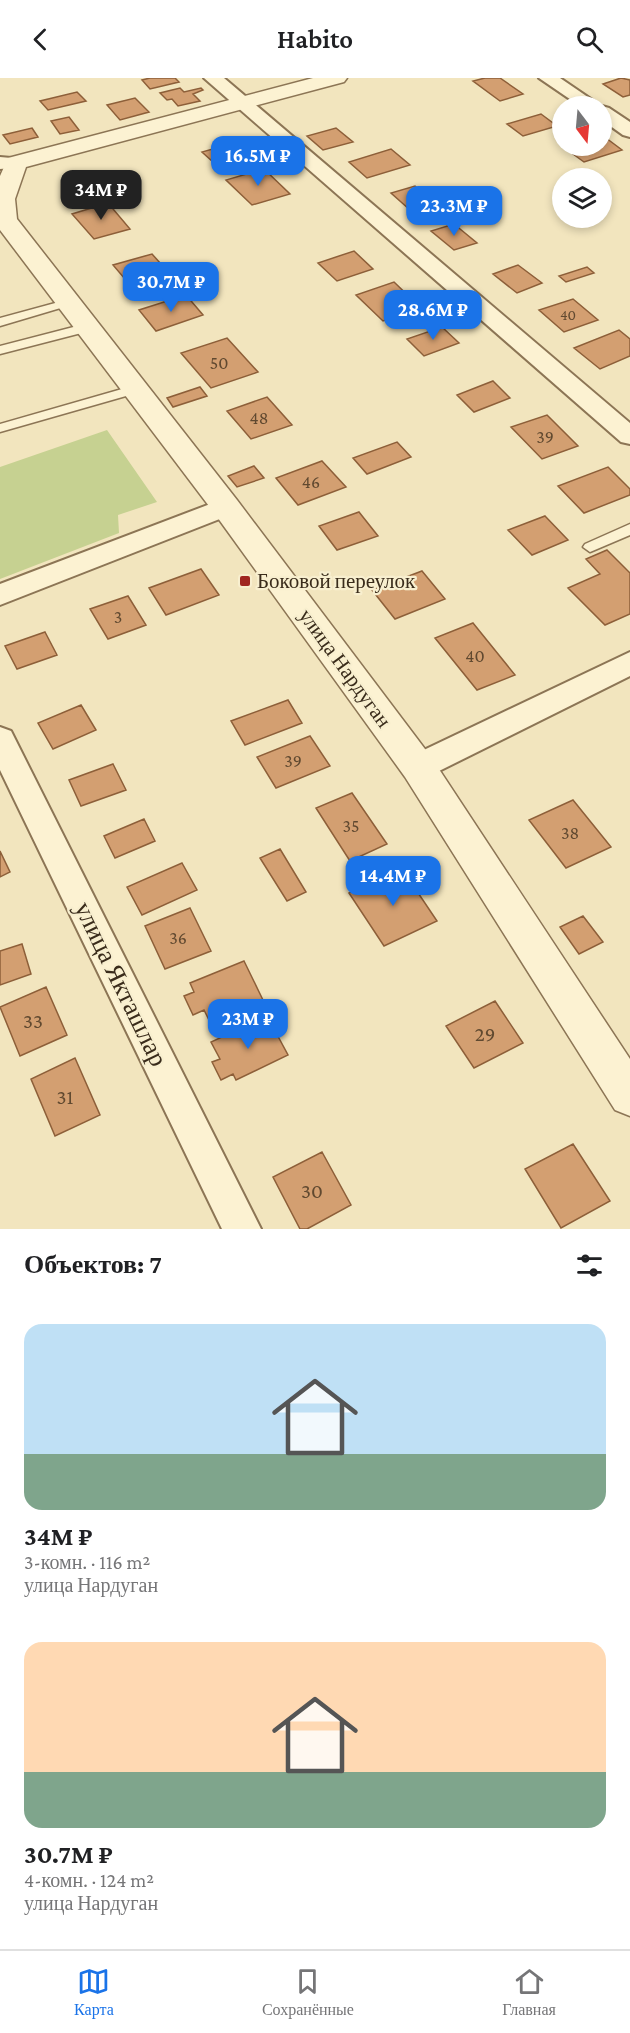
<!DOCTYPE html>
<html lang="ru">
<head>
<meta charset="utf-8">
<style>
  :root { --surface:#fff; --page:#f6f6f6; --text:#202124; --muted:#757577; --line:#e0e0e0; --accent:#1a73e8 }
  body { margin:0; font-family:"Crimson Pro",serif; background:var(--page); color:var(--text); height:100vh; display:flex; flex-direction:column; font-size:22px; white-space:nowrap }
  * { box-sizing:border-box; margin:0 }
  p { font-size:20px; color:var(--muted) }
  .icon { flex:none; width:33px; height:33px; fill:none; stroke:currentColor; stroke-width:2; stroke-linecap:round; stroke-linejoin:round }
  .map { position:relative; height:1151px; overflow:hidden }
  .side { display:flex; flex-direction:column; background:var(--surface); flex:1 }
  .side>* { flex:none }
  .needle { width:39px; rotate:164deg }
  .buttons { position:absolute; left:552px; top:18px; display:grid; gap:12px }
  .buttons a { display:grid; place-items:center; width:60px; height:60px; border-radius:50%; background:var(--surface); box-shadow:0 3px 9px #0003; font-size:30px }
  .price { position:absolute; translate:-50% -51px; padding:0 14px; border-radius:12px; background:var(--accent); color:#fff; font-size:20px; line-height:39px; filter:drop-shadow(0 2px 3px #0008) }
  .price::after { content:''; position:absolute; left:50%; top:36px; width:18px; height:14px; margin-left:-9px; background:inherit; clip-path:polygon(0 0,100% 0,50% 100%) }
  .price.selected { background:#222; color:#fff }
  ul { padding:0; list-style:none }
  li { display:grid; align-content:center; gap:12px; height:318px; padding:0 24px }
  li span { display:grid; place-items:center; height:186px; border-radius:18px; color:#555 }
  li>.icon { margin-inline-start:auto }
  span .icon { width:108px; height:108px; fill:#fffc; stroke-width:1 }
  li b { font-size:26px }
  h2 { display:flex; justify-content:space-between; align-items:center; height:72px; padding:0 24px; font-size:26px }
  header { display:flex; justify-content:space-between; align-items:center; height:78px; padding:0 24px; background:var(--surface); font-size:27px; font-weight:600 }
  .tab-bar { display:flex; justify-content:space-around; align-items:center; height:84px; border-top:2px solid var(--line); background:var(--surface); font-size:16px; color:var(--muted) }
  .tab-bar a { display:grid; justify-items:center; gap:3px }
  .tab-bar .selected { color:var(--accent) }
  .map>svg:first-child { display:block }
</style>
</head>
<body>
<header><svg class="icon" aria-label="back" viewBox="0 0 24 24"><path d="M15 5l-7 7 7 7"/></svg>Habito<svg class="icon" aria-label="search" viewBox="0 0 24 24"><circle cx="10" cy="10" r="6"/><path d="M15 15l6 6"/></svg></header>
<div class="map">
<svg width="630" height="1151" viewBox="0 0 630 1151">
  <rect width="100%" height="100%" fill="#f2e5be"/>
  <!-- green -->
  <path fill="#c6d191" d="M107 352 157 424 118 437 119 455 0 501V389Z"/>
  <!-- building -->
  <path fill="#d39f71" stroke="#8d5f39" stroke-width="1.5" d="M150 0H175L179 4 150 11 142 2Z
    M485 0H500L523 16 500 23 473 3Z
    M621 0 630 2V17L623 19 603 6Z
    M180 10 184 14 201 10 203 12 193 16 200 23 178 28 172 21 167 22 160 15Z
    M77 14 86 23 48 32 40 23Z
    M135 20 149 34 120 42 107 27Z
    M541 36 557 48 523 58 507 46Z
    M69 39 79 52 60 56 51 43Z
    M32 50 38 59 10 66 3 57Z
    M336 50 353 64 323 72 307 58Z
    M602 57 622 72 584 84 562 68H602Z
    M230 66 241 76 213 84 202 74Z
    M391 71 410 87 367 100 349 84Z
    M264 91 290 116 252 127 226 102Z
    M415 108 434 124 410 132 391 115Z
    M108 125 130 151 94 161 72 136Z
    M454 146 477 165 454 172 431 153Z
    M354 173 373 191 337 203 318 185Z
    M152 176 169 195 130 207 113 187Z
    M518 187 542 205 517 215 493 196Z
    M587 189 594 195 566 204 559 198Z
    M394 204 421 230 383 243 356 217Z
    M186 217 203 237 156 253 139 232Z
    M573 221 598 242 564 254 539 232Z
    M442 249 459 265 424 278 407 261Z
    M619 252 630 261V278L600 291 574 270Z
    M227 260 258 294 211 310 181 275Z
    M493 303 510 320 474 334 457 317Z
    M200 309 207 318 173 329 167 320Z
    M267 319 292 347 251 361 227 333Z
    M547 337 578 368 542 381 511 349Z
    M397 364 411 379 367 396 353 380Z
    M322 383 346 409 298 427 276 400Z
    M254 388 264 400 237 409 228 398Z
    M608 389 630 411V417L584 435 558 408Z
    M359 434 378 458 337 472 319 448Z
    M545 438 568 462 532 477 508 452Z
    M607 472 630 495V536L605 547 568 510 600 496 586 481Z
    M201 491 219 517 166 537 149 510Z
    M422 493 445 521 395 541 372 512Z
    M128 518 146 547 108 561 90 531Z
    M473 545 515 597 477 612 435 560Z
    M45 554 57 577 17 591 5 568Z
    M288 622 302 645 245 667 231 643Z
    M81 627 96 652 53 671 38 645Z
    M310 658 330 688 276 710 257 679Z
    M113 686 126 712 81 728 69 702Z
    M352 715 387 766 350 783 316 730Z
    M573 722 611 769 566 790 529 742Z
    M144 741 155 763 115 780 104 758Z
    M280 771 306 814 287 823 260 780Z
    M0 773 10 794 0 799Z
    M182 785 197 812 142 837 127 809Z
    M402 791 437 843 384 868 349 815Z
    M190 830 211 873 165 891 145 848Z
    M583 838 603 864 579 876 560 849Z
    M22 866 31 896 0 907V873Z
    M244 883 263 922 210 944 204 932 193 937 184 918 194 914 190 905Z
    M46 909 67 957 20 978 0 929Z
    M495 923 523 965 474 990 446 948Z
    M267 938 288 977 236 1002 233 996 221 1002 212 984 220 981 211 964Z
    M75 980 100 1037 55 1058 31 1001Z
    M573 1066 610 1123 561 1150 525 1091Z
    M322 1074 351 1127 307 1151H300L273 1099Z"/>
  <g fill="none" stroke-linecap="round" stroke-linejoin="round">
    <!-- service casing -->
    <g stroke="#8c7555" stroke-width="3">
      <path id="service" d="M70 221 76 224 74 226 0 248V240Z
        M89 245 93 246V252L0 276V268Z
        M136 307 142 311 140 314 0 354V346Z
        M630 446V457L590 474 583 469 585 466Z"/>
    </g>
    <!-- minor casing -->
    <g stroke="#8c7555" stroke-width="4">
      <path id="minor" d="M204 0H224L630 345V366L621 364Z
        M539 0H560L601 28H580Z
        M602 28 609 30 630 44V59L623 57 602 42Z
        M0 79 23 81 26 85 23 89 0 91Z
        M226 420 235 423 239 429 235 435 0 527V506Z
        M630 574V598L429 698 418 701 407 698 403 689 407 680Z
        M0 649 11 653 15 661 261 1151H222L0 692Z"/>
    </g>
    <!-- tertiary casing -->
    <g stroke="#8c7555" stroke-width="3">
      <path id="tertiary" d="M313 0H347L344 4 26 89 15 121 17 141 237 422 431 679 630 981V1038L615 1032 405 699 215 436 0 152V98L8 80Z"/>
    </g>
    <!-- service -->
    <use href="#service" fill="#fcf2d2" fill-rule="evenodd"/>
    <!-- minor -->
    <use href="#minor" fill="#fcf2d2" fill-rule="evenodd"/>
    <!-- tertiary -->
    <use href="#tertiary" fill="#fcf2d2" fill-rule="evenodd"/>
  </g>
  <!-- markers -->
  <rect fill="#a02620" stroke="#f8efcf" stroke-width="2" x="239" y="497" width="12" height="12" rx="3"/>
  <g text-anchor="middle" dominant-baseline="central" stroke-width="4.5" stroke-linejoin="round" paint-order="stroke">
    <!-- far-number labels -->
    <g font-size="15" fill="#604930">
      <text x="568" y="237">40</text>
    </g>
    <!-- number labels -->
    <g font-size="18" fill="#604930">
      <text x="219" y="285">50</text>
      <text x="259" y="340">48</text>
      <text x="545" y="359">39</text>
      <text x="311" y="404">46</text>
      <text x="118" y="539">3</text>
      <text x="475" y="578">40</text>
      <text x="293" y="683">39</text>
      <text x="351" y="748">35</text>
      <text x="570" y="755">38</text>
      <text x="178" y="860">36</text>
    </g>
    <!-- poi labels -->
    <g font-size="21" fill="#3a2c1b" stroke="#f8efcf" text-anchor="start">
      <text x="257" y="503">Боковой переулок</text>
    </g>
    <!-- street labels -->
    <g font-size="21" fill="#3a2c1b" stroke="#f8efcf">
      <text transform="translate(345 590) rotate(54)">улица Нардуган</text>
    </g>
    <!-- near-number labels -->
    <g font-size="21" fill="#604930">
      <text x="33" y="943">33</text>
      <text x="485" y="956">29</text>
      <text x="65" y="1019">31</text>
      <text x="312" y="1113">30</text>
    </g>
    <!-- near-street labels -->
    <g font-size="26" fill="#3a2c1b" stroke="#f8efcf">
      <text transform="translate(121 906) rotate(64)">улица Якташлар</text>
    </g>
  </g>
</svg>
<div class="buttons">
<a><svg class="needle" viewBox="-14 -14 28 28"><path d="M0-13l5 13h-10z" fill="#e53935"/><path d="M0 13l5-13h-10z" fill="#757577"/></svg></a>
<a><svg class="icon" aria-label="layers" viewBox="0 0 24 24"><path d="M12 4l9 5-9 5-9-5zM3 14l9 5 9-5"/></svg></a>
</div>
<b class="price" style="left:258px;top:109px">16.5M ₽</b>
<b class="price selected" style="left:101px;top:143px">34M ₽</b>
<b class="price" style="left:454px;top:159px">23.3M ₽</b>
<b class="price" style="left:171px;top:235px">30.7M ₽</b>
<b class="price" style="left:433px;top:263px">28.6M ₽</b>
<b class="price" style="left:393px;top:829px">14.4M ₽</b>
<b class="price" style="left:248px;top:972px">23M ₽</b>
</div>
<section class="side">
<h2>Объектов: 7<svg class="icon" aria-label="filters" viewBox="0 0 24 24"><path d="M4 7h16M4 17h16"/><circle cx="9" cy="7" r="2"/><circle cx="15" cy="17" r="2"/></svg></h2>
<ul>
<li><span style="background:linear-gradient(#bfe0f5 70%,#7fa58c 0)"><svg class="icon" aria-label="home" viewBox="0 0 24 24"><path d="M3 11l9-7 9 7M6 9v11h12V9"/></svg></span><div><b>34M ₽</b><p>3-комн. · 116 m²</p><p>улица Нардуган</p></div></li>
<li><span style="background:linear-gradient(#ffd9b3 70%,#7fa58c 0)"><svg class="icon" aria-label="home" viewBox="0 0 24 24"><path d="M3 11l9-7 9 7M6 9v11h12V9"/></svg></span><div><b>30.7M ₽</b><p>4-комн. · 124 m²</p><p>улица Нардуган</p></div></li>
</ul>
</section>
<nav class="tab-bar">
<a class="selected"><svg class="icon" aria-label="map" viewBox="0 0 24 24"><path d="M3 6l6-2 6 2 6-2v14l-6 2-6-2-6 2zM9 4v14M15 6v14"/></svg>Карта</a>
<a><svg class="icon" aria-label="saved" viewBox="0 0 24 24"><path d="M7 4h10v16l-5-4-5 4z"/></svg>Сохранённые</a>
<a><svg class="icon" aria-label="home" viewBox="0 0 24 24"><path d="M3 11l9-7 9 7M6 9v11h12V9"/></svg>Главная</a>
</nav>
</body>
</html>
